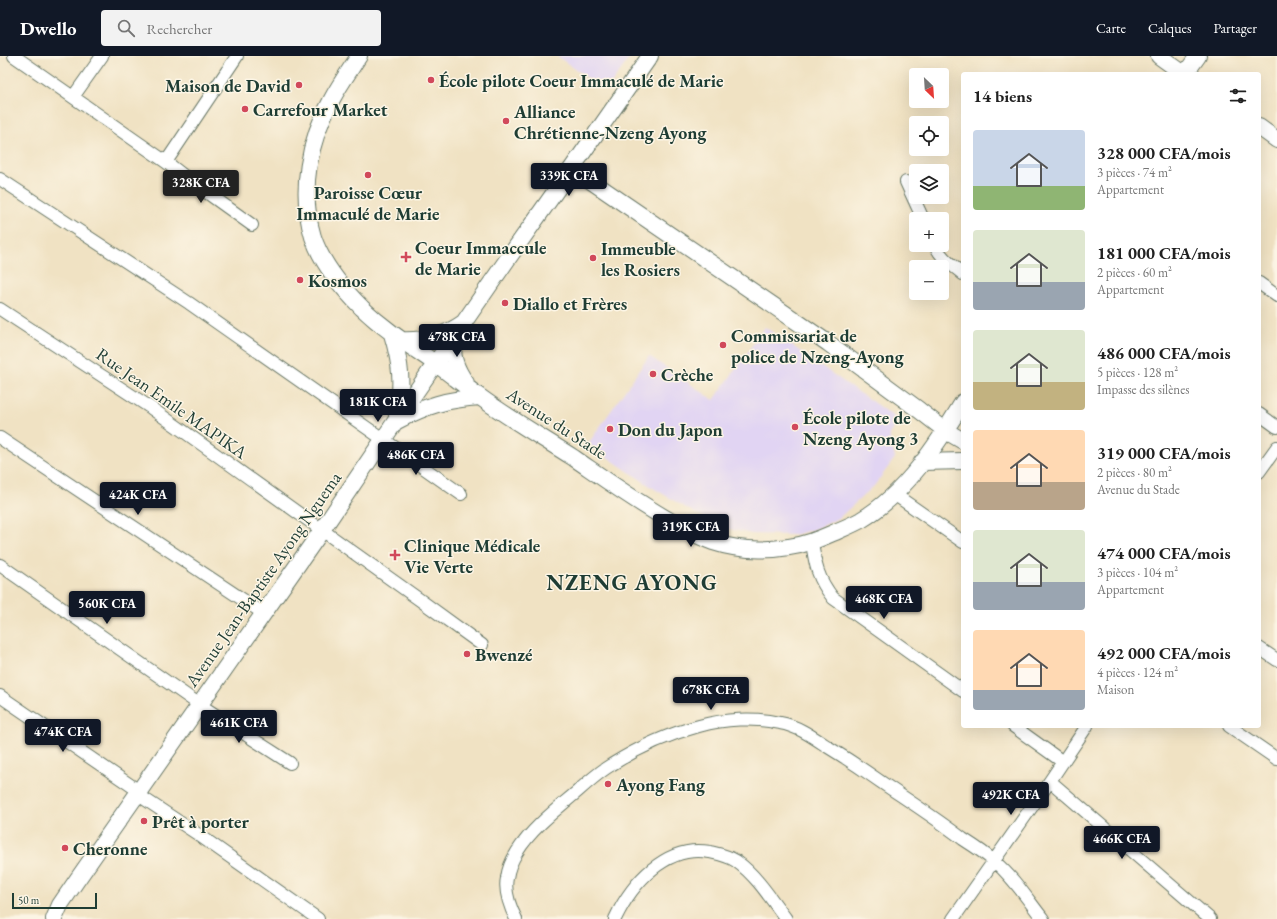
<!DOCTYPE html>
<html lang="fr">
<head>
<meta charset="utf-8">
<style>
  :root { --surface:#fff; --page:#f2f2f2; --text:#222; --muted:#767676; --accent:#111827 }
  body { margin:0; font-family:"EB Garamond",serif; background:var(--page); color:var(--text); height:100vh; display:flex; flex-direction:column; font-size:15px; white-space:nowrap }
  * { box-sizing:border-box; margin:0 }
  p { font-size:13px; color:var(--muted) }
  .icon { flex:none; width:22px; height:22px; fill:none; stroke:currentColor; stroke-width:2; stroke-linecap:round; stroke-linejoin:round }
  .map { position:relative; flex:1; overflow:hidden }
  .side { position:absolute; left:961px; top:16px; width:300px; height:656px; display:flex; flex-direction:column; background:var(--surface); border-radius:4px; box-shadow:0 4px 16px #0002 }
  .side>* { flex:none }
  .needle { width:26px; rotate:155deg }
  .controls { position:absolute; left:909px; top:12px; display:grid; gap:8px }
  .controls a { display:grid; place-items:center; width:40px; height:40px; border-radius:4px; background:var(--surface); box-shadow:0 4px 16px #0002; font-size:20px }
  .scale { position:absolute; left:12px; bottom:10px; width:85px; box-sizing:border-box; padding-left:4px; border:2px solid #1f3d34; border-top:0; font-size:11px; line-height:14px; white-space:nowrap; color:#1f3d34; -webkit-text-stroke:3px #fcf5e5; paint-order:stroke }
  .price { position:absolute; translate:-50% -34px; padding:0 9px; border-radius:4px; background:var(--accent); color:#fff; font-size:13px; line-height:26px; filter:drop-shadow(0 1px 2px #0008) }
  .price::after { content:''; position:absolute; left:50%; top:24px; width:12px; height:9px; margin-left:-6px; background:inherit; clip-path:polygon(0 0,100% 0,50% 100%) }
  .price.current { background:#222; color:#fff }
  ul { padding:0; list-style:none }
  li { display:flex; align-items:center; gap:12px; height:100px; padding:0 12px }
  li span { display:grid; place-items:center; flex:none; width:112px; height:80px; border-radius:4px; color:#555 }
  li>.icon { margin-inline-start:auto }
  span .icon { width:48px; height:48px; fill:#fffc; stroke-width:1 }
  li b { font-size:17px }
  h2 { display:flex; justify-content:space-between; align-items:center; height:48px; padding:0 12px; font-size:17px }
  header { display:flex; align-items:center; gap:24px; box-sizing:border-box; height:56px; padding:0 20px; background:var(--accent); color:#fff }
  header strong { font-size:19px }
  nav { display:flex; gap:22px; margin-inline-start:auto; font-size:14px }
  .search { width:280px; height:36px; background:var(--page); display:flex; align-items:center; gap:10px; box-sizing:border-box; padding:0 14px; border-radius:4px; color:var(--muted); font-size:15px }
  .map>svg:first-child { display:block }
</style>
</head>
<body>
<header>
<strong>Dwello</strong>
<div class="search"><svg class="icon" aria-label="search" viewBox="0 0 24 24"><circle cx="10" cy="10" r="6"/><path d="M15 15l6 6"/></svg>Rechercher</div>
<nav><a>Carte</a><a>Calques</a><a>Partager</a></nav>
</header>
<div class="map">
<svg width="1277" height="863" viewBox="0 0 1277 863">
  <rect width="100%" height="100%" fill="#fcf5e5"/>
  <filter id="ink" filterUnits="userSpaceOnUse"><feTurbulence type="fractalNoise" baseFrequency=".025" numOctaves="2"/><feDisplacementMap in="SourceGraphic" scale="8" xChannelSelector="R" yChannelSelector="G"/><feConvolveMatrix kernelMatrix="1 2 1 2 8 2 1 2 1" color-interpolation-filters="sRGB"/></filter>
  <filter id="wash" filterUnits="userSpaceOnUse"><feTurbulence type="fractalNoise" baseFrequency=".012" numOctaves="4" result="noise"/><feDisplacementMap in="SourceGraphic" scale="16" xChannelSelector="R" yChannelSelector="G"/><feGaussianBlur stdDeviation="0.9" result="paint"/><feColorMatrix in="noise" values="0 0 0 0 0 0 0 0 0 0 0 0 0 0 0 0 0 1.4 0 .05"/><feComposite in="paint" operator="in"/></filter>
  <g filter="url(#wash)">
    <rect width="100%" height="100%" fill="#f0e2c3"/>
    <!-- built -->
    <path fill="#e1d4f3" d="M557 0H631L606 35Z
      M765 271 900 365 889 378 895 402 874 430 841 460 831 466 815 473 793 479 752 478 725 472 698 459 653 432 588 388 649 300 714 344Z"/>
  </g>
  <g filter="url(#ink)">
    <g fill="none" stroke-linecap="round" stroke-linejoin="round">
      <!-- street casing -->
      <g stroke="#687766" stroke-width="14">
        <path id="street" d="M14 0 166 106 188 123 252 169
          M73 41 102 0
          M166 106 237 0
          M0 123 189 247 461 438
          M906 126 923 163
          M935 189C941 202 952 209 963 218
          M1259 227 1277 240
          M0 253 151 352 420 544 482 589
          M1259 358 1277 371
          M0 382 263 557
          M1259 416 1277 391
          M894 438 963 486
          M812 486C815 509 818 523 833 542L963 635
          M0 509 200 649 290 707
          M1259 592 1277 604
          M0 640 139 735
          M1013 670 1063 706
          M1229 670 1277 703
          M1050 725 1210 863
          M137 738 199 779 318 863
          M516 863C510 851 504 836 507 822 508 813 512 804 517 796 532 772 557 753 578 735 588 726 599 716 611 709 638 692 668 678 699 670 724 663 754 661 780 667 798 670 813 681 828 691 846 702 864 714 881 726 909 745 937 763 963 783 974 790 985 797 995 806 1014 822 1028 844 1043 863
          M615 863C632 827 666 788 710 796 719 798 729 800 736 805 757 820 771 843 786 863
          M953 863 1050 725 1087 670"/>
      </g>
      <!-- secondary casing -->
      <g stroke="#687766" stroke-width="18">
        <path id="secondary" d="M359 0C350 14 340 28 332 43 309 84 299 135 313 181 322 208 342 232 362 252 385 274 409 289 435 307 450 318 465 330 480 341 510 363 543 382 574 402 606 424 638 447 672 466 685 473 699 481 713 486 737 494 765 495 789 491 805 489 819 483 833 477 842 473 852 469 861 464 905 438 937 389 963 346
          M1159 0 1184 18
          M1185 18 1198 0
          M1259 71 1277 84
          M572 112 828 287 919 354 946 375 963 385
          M392 278C401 308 403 328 397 359
          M455 281C450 299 456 313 466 327
          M400 284C422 285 445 280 463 267
          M397 365C425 350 448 343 480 341
          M922 406 963 405
          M54 863 60 849 77 824 322 474 395 366 507 204 572 112 650 0"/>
      </g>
      <!-- street -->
      <use href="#street" stroke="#fff" stroke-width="12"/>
      <!-- secondary -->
      <use href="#secondary" stroke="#fff" stroke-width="16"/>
    </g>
  </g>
  <!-- markers -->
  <g fill="#d1495b" stroke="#fcf5e5" stroke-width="1.5">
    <circle cx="431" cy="24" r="4"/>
    <circle cx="299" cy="29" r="4"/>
    <circle cx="245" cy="53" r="4"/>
    <circle cx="506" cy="65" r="4"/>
    <circle cx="368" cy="119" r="4"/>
    <path d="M404 195h4v4h4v4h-4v4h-4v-4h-4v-4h4z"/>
    <circle cx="593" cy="202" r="4"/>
    <circle cx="300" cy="224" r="4"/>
    <circle cx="505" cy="247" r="4"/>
    <circle cx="723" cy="289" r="4"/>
    <circle cx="653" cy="318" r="4"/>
    <circle cx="795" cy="371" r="4"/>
    <circle cx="610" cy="373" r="4"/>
    <path d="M393 493h4v4h4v4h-4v4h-4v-4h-4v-4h4z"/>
    <circle cx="467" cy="598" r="4"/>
    <circle cx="608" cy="728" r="4"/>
    <circle cx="144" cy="765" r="4"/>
    <circle cx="65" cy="792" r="4"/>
  </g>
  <g text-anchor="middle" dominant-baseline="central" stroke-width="3" stroke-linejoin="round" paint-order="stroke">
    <!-- poi labels -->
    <g font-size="18" font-weight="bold" fill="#1f3d34" stroke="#fcf5e5" text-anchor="start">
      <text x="439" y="24">École pilote Coeur Immaculé de Marie</text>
      <text x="291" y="29" text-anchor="end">Maison de David</text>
      <text x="253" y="53">Carrefour Market</text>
      <text x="514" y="55">Alliance<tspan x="514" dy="21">Chrétienne-Nzeng Ayong</tspan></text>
      <text x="368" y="136" text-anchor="middle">Paroisse Cœur<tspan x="368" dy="21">Immaculé de Marie</tspan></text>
      <text x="415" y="191">Coeur Immaccule<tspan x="415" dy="21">de Marie</tspan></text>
      <text x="601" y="192">Immeuble<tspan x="601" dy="21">les Rosiers</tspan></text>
      <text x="308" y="224">Kosmos</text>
      <text x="513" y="247">Diallo et Frères</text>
      <text x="731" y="279">Commissariat de<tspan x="731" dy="21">police de Nzeng-Ayong</tspan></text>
      <text x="661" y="318">Crèche</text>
      <text x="803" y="361">École pilote de<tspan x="803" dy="21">Nzeng Ayong 3</tspan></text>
      <text x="618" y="373">Don du Japon</text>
      <text x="404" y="489">Clinique Médicale<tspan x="404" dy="21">Vie Verte</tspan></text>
      <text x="475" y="598">Bwenzé</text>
      <text x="616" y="728">Ayong Fang</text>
      <text x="152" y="765">Prêt à porter</text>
      <text x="73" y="792">Cheronne</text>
    </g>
    <!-- street labels -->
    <g font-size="18" fill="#1f3d34" stroke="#fcf5e5">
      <text transform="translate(172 347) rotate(35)">Rue Jean Emile MAPIKA</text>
      <text transform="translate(557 367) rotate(33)">Avenue du Stade</text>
      <text transform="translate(263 523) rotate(-55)">Avenue Jean-Baptiste Ayong Nguema</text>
    </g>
    <!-- district labels -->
    <g font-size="22" font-weight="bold" letter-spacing="1" fill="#1f3d34" stroke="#fcf5e5">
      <text x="632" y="526">NZENG AYONG</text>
    </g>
  </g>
</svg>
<div class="controls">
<a><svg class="needle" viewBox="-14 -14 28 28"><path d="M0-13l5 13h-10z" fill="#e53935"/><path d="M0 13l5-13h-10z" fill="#767676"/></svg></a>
<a><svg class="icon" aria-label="locate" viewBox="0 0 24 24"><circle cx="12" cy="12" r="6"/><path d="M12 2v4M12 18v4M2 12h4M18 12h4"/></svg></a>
<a><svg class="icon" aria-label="layers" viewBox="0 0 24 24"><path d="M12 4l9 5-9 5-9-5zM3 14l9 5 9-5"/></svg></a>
<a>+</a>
<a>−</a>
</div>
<div class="scale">50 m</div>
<b class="price" style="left:569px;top:141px">339K CFA</b>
<b class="price current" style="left:201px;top:148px">328K CFA</b>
<b class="price" style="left:457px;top:302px">478K CFA</b>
<b class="price" style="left:378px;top:367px">181K CFA</b>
<b class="price" style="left:416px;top:420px">486K CFA</b>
<b class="price" style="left:138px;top:460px">424K CFA</b>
<b class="price" style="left:691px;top:492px">319K CFA</b>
<b class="price" style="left:884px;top:564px">468K CFA</b>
<b class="price" style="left:107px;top:569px">560K CFA</b>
<b class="price" style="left:711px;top:655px">678K CFA</b>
<b class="price" style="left:239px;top:688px">461K CFA</b>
<b class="price" style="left:63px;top:697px">474K CFA</b>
<b class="price" style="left:1011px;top:760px">492K CFA</b>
<b class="price" style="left:1122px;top:804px">466K CFA</b>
<section class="side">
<h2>14 biens<svg class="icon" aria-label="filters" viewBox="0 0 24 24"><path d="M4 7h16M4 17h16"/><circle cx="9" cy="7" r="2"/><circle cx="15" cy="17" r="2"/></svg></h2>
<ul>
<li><span style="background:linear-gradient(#c9d6e8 70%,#8fb573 0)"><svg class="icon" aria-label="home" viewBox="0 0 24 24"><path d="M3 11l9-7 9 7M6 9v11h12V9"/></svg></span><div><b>328 000 CFA/mois</b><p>3 pièces · 74 m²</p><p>Appartement</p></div></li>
<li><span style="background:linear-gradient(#dfe7d0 65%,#9aa5b1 0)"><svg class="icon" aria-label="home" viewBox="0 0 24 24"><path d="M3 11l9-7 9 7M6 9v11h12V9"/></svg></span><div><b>181 000 CFA/mois</b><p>2 pièces · 60 m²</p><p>Appartement</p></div></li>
<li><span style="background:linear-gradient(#dfe7d0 65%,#c2b280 0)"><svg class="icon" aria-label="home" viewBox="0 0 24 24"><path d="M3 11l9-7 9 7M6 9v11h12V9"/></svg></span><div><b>486 000 CFA/mois</b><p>5 pièces · 128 m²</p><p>Impasse des silènes</p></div></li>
<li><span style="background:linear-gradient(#ffd9b3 65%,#b9a48a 0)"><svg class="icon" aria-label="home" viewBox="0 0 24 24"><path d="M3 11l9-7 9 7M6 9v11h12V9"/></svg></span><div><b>319 000 CFA/mois</b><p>2 pièces · 80 m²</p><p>Avenue du Stade</p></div></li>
<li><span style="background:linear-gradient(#dfe7d0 65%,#9aa5b1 0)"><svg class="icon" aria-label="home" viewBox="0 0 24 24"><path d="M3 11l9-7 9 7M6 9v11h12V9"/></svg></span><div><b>474 000 CFA/mois</b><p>3 pièces · 104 m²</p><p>Appartement</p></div></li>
<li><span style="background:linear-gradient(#ffd9b3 75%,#9aa5b1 0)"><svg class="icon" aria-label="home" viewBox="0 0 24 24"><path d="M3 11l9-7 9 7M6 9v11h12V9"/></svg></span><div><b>492 000 CFA/mois</b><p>4 pièces · 124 m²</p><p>Maison</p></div></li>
</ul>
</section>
</div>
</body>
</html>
